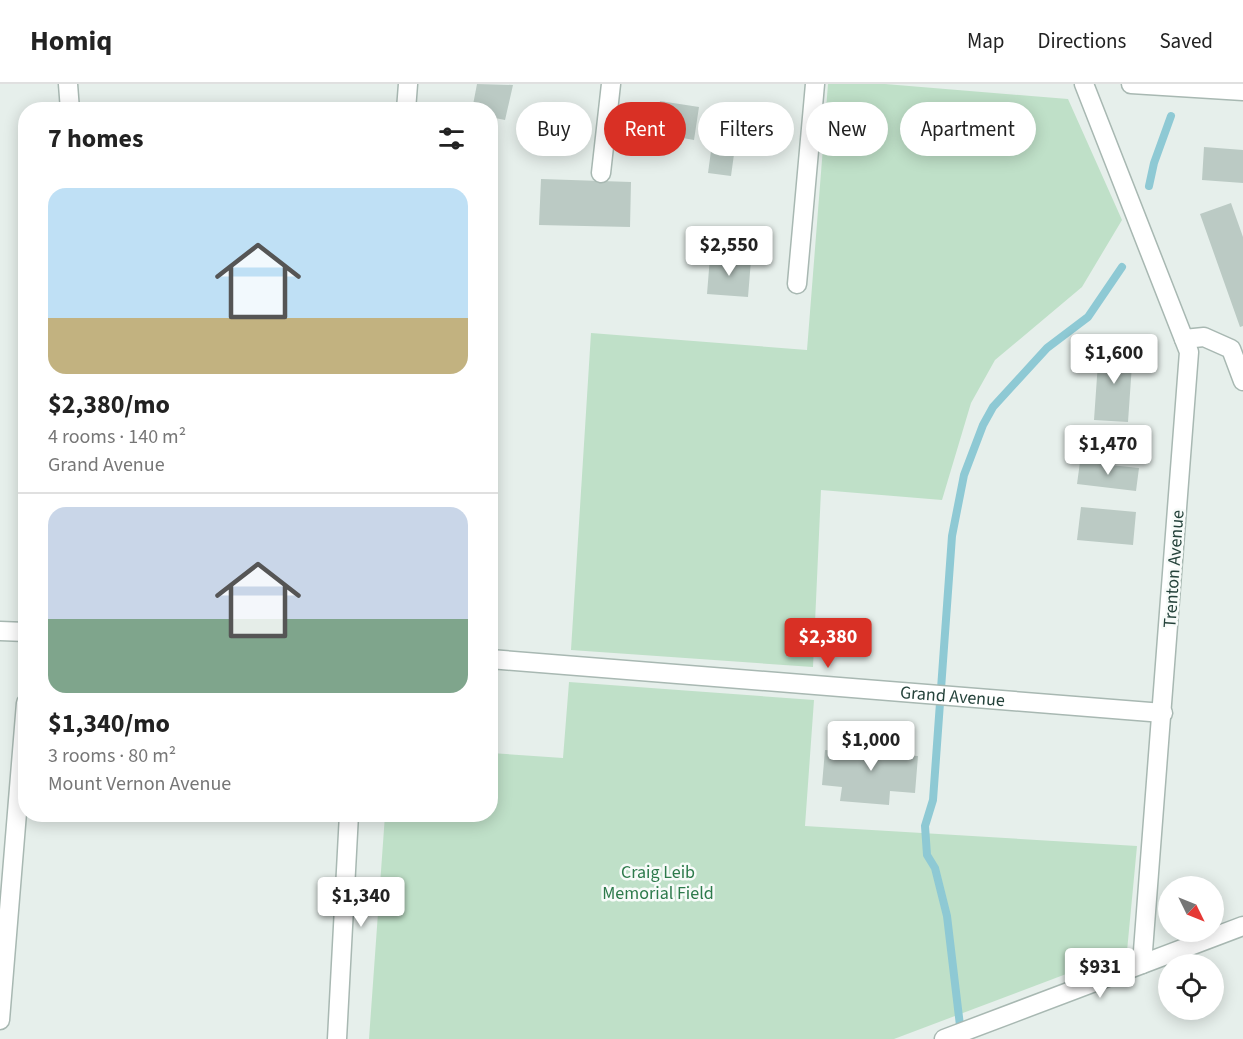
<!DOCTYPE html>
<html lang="en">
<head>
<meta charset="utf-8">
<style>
  :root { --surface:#fff; --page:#f6f6f6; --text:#222; --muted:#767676; --line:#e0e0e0; --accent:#d93025 }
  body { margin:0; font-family:"Source Sans 3",sans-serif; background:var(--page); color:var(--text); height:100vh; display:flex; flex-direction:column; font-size:22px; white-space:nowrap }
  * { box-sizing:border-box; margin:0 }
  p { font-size:20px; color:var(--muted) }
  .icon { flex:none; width:33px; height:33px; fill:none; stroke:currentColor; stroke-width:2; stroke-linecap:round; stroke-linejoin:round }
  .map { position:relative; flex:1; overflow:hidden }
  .side { position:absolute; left:18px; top:18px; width:480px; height:720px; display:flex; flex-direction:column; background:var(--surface); border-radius:24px; box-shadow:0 3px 15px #0003 }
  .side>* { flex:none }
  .banner { position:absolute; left:516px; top:18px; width:570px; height:54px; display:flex; gap:12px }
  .needle { width:39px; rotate:133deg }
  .controls { position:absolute; left:1158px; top:792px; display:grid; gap:12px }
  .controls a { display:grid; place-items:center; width:66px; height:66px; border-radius:50%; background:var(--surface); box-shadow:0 3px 15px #0003; font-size:30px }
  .price { position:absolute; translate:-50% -51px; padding:0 14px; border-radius:6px; background:#fff; color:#222; font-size:20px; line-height:39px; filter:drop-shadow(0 2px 3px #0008) }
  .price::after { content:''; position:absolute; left:50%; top:36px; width:18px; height:14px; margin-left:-9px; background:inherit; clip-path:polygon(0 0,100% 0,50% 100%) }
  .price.active { background:var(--accent); color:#fff }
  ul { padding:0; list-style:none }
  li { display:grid; align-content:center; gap:12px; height:318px; padding:0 30px }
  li+li { border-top:2px solid var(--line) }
  li span { display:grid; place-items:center; height:186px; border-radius:18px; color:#555 }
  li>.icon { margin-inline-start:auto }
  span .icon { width:108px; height:108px; fill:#fffc; stroke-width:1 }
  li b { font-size:26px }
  h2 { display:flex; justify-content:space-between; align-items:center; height:72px; padding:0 30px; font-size:26px }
  .chip { padding:0 21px; border-radius:27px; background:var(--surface); box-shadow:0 3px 15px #0003; font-size:21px; line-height:54px }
  .chip.active { background:var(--accent); color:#fff }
  header { display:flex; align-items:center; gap:36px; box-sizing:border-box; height:84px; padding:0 30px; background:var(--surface); border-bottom:2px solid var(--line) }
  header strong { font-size:28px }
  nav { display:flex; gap:33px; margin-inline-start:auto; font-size:21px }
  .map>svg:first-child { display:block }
</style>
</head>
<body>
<header>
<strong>Homiq</strong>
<nav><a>Map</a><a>Directions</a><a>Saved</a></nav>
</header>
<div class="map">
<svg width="1243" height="955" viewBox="0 0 1243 955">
  <rect width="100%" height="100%" fill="#e6efeb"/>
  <!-- green -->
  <path fill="#bfe0c8" d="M828 0H885L1068 15 1122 136 1082 203 995 276 971 319 942 416 821 406 813 583 571 566 591 249 807 266Z
    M569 598 814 616 805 742 1137 762 1127 867 894 955H369L385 731 490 730 491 669 563 674Z"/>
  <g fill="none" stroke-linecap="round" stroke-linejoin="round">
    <!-- stream -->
    <path stroke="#8ec9d4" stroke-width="8" d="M1149 102 1154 79 1171 32
      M961 950 947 832 935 784 927 771 925 742 933 716 952 452 964 391 983 341 993 323 1047 264 1088 233 1122 183"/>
  </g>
  <!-- building -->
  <path fill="#bbcac4" d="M477 0 513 1 505 36 490 33V26H472Z
    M660 17 699 23 694 56 654 49Z
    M717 23 752 27 747 65 735 63 731 92 708 89Z
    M1204 63 1243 66V99L1202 96Z
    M541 95 631 98 630 143 539 141Z
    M1231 119 1243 153V242L1240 243 1200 130Z
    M710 173 751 176 748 213 707 210Z
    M1099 264 1133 266 1128 338 1094 336Z
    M1080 378 1139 384 1136 407 1077 400Z
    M1081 423 1136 428 1133 461 1077 456Z
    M858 655 900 658 899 671 918 672 915 709 890 707 889 721 840 717 842 703 822 701 825 666 857 668Z"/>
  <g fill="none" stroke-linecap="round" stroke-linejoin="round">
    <!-- minor casing -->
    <g stroke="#a8b8b2" stroke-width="21">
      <g id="minor">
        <path d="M68 0 70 26"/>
        <path d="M1084 0 1189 268 1142 880"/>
        <path d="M1131 0 1243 7"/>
        <path d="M406 26 408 0"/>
        <path d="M601 89 611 0"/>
        <path d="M797 200 815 0"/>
        <path d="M1184 255 1204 253 1231 265 1243 297"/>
        <path d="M0 547 26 548"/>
        <path id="s1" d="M490 575 1163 629"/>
        <path d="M0 936 26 619"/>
        <path d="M337 955 349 730"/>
        <path d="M944 955 1243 842"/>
      </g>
    </g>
    <!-- minor -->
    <use href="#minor" stroke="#fff" stroke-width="18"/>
  </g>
  <g text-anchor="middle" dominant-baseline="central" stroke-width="5" stroke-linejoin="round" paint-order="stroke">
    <!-- street labels -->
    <g font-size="18" fill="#24423a" stroke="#f7fbf9">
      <text transform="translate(1174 485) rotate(-86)">Trenton Avenue</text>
      <text stroke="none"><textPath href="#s1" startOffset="464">Grand Avenue</textPath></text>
    </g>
    <!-- park labels -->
    <g font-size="18" fill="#2d7a4b" stroke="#f7fbf9">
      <text x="658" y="788">Craig Leib<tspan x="658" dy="21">Memorial Field</tspan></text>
    </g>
  </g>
</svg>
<div class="controls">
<a><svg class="needle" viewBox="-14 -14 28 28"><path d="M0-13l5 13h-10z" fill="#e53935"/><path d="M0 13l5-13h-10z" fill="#767676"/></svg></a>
<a><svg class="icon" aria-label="locate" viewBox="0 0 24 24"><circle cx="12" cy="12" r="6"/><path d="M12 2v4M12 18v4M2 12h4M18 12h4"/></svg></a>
</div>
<b class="price" style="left:729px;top:193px">$2,550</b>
<b class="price" style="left:1114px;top:301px">$1,600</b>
<b class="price" style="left:1108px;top:392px">$1,470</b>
<b class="price active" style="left:828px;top:585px">$2,380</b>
<b class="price" style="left:871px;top:688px">$1,000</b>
<b class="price" style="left:361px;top:844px">$1,340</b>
<b class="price" style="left:1100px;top:915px">$931</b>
<div class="banner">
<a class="chip">Buy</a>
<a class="chip active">Rent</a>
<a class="chip">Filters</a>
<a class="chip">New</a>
<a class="chip">Apartment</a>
</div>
<section class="side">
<h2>7 homes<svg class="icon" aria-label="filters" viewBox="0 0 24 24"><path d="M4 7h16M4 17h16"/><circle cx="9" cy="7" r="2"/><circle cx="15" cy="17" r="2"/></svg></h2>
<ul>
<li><span style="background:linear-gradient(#bfe0f5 70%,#c2b280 0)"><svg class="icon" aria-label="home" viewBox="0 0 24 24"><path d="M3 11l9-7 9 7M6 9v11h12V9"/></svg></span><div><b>$2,380/mo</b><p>4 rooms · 140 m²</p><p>Grand Avenue</p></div></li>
<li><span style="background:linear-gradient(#c9d6e8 60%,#7fa58c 0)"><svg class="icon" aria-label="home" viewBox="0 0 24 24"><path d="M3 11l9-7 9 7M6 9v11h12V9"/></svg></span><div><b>$1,340/mo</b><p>3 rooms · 80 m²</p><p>Mount Vernon Avenue</p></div></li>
</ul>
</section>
</div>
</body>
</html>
